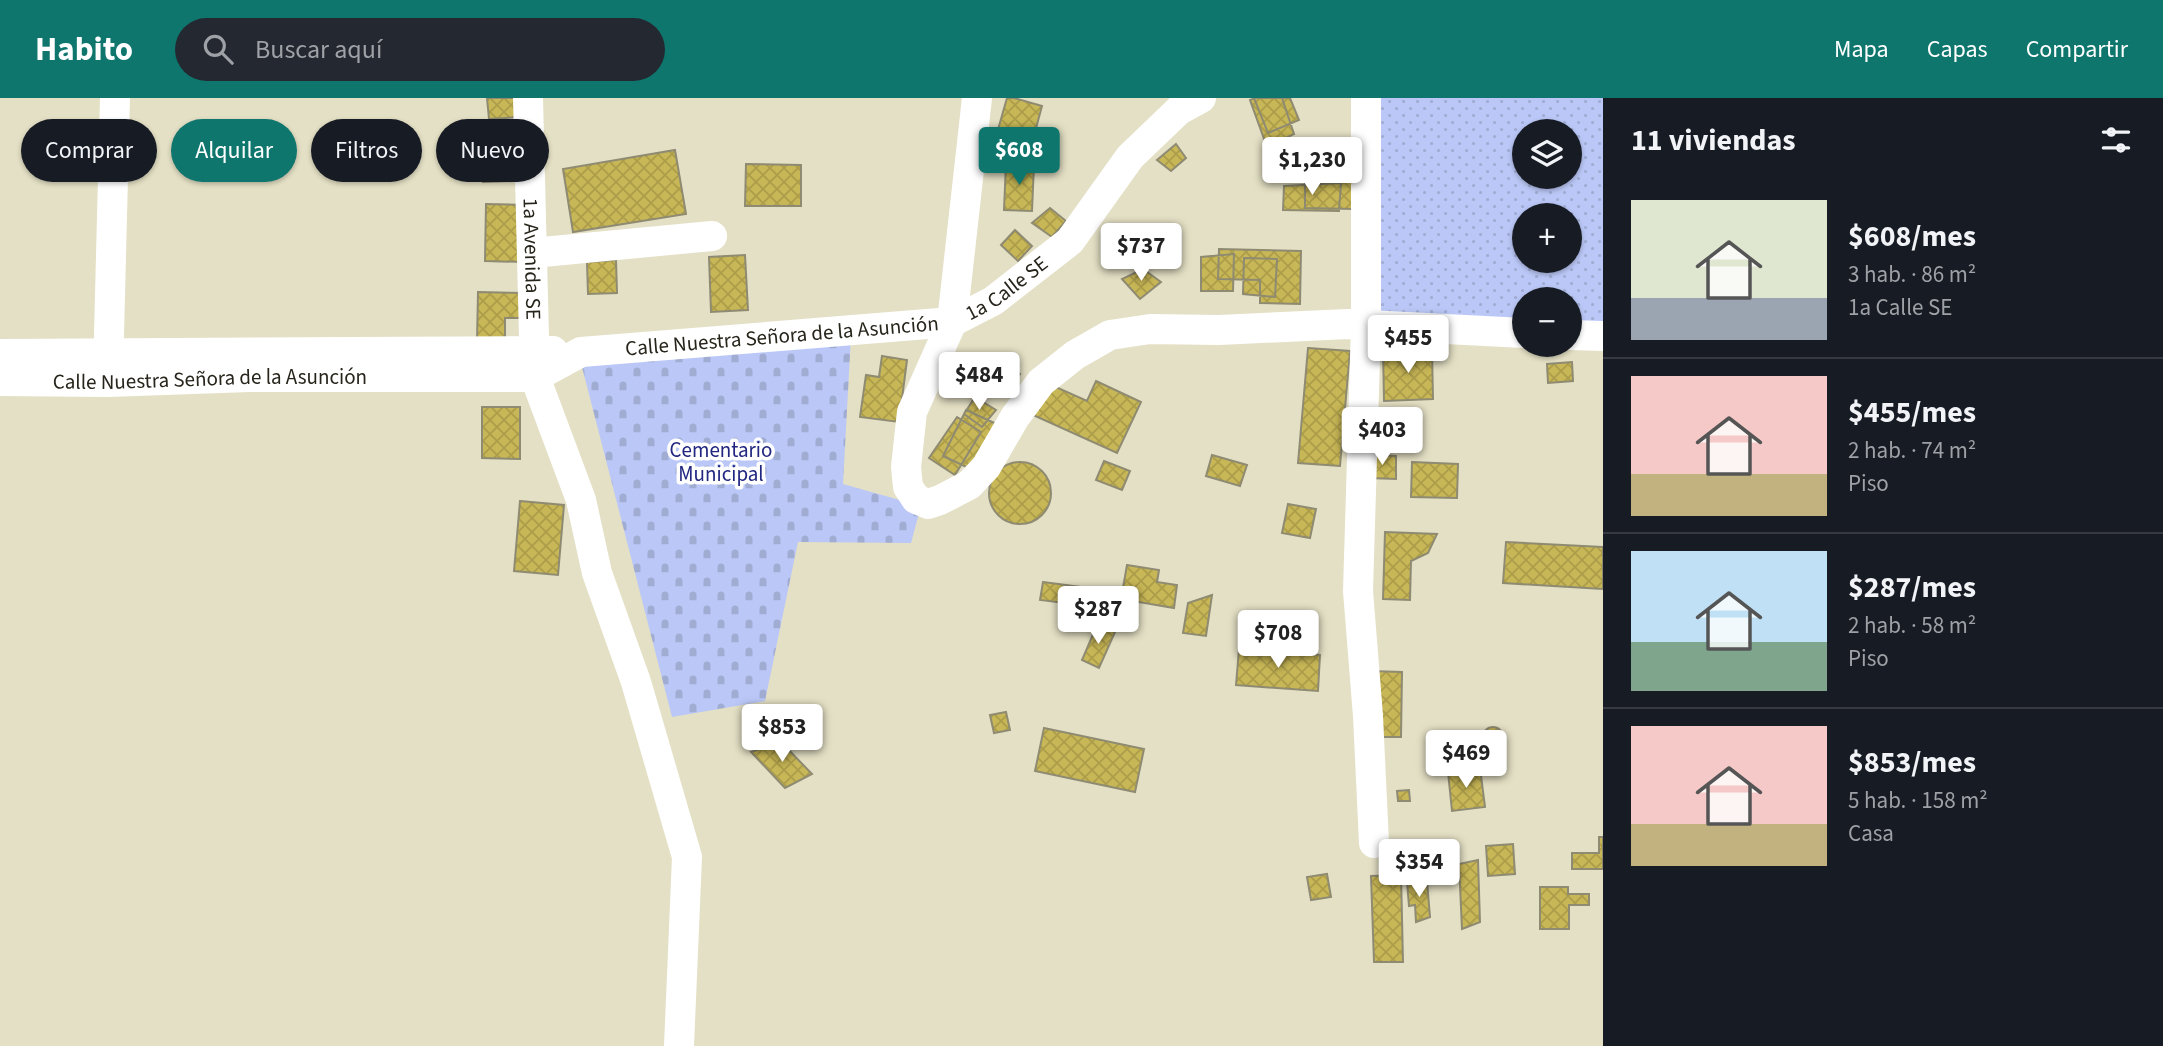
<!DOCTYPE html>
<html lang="es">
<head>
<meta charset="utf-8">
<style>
  :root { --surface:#171b24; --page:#242831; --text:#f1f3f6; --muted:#9ea1a6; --line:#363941; --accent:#0f766e }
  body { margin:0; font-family:"Source Sans 3",sans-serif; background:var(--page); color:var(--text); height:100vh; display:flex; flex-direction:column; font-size:26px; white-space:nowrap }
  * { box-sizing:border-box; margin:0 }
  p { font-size:23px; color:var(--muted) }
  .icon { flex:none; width:38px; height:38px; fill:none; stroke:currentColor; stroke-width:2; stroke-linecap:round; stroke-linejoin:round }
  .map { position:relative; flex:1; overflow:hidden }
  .sheet { display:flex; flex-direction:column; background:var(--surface); width:560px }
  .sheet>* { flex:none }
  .guide { position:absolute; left:21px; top:21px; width:665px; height:63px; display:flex; gap:14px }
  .buttons { position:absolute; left:1512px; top:21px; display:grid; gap:14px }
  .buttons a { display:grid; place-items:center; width:70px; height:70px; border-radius:50%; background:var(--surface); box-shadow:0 2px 5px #0004; font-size:35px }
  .price { position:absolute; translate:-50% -60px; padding:0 16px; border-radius:7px; background:#fff; color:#222; font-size:23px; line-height:46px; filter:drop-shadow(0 2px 4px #0008) }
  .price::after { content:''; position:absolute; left:50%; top:42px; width:21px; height:16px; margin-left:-10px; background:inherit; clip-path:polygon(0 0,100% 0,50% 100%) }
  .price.selected { background:var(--accent); color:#fff }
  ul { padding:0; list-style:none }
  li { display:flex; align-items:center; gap:21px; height:175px; padding:0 28px }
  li+li { border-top:2px solid var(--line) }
  li span { display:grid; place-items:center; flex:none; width:196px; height:140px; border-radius:0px; color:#555 }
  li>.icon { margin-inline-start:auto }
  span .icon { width:84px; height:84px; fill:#fffc; stroke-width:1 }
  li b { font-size:30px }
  h2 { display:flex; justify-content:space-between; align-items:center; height:84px; padding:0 28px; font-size:30px }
  .chip { padding:0 24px; border-radius:32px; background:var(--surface); box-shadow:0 2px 5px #0004; font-size:24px; line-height:63px }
  .chip.selected { background:var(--accent); color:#fff }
  header { display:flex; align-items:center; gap:42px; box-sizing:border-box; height:98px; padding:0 35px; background:var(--accent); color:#fff }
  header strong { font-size:33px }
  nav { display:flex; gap:38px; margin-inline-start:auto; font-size:24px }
  .search { width:490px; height:63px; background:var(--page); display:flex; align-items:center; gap:18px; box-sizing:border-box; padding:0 24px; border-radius:38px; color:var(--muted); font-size:26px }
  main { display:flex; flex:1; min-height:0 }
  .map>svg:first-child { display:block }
</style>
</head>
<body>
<header>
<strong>Habito</strong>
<div class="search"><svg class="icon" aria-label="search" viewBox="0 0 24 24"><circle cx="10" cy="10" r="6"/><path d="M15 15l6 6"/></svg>Buscar aquí</div>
<nav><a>Mapa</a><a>Capas</a><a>Compartir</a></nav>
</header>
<main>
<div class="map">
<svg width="1603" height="948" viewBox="0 0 1603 948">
  <defs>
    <pattern id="grass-dots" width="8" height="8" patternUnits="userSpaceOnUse" patternTransform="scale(1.75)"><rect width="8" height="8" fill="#bbc8f7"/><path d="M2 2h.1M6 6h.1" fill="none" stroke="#a1acd3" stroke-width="1.8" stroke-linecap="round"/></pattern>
    <pattern id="cemetery-stones" width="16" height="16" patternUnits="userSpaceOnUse" patternTransform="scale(1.75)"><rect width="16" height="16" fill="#bbc8f7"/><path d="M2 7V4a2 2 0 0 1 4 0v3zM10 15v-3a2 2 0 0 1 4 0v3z" fill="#a1acd3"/></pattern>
    <pattern id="building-cross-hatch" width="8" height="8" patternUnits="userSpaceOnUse" patternTransform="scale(1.75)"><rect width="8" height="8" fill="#c8b756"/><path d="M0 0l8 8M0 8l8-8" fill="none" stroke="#ac9d4a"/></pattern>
  </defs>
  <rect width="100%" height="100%" fill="#e4e0c5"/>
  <!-- grass -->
  <path fill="url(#grass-dots)" fill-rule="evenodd" d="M1379 0H1603V226L1570 224V201H1524V222L1377 216ZM1524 33H1570V79H1524ZM1524 117H1570V163H1524Z"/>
  <!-- cemetery -->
  <path fill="url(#cemetery-stones)" d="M851 238 843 386 921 408 911 445 798 444 765 603 672 619 582 269Z"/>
  <!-- building -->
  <path fill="url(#building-cross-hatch)" stroke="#8f8b72" stroke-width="2" d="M487 0H521L522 19 489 21Z
    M1007 0H1014L1042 8 1032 45 997 35Z
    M1254 0H1290L1299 22 1268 35Z
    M1255 0H1282L1294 36 1267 49 1250 2Z
    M509 44 512 83 483 84 480 45Z
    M1176 46 1186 60 1171 73 1157 62Z
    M675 52 686 116 573 134 563 71Z
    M1006 65 1034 66 1032 113 1004 112Z
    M746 66 801 67V108H745Z
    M1305 81 1353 82 1352 111 1305 110Z
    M1341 85 1339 113 1283 112 1284 88Z
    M486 106 525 107 524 164 485 163Z
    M1050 110 1066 123 1052 139 1032 125Z
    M1015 132 1032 148 1018 163 1001 147Z
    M1219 151 1301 153 1300 206 1260 205V182L1218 181Z
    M1234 156 1233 193H1201V159Z
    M745 157 748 212 711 214 709 159Z
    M1244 160 1277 161 1275 199 1243 196Z
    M616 162 617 195 588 196 587 164Z
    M1143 171 1161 184 1140 201 1122 181Z
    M478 194 524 195V220H505V244L477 243Z
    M1308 250 1350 253 1340 368 1298 365Z
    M1432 251 1433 301 1384 303 1383 253Z
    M882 258 907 262 899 324 860 319 866 277 879 279Z
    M1004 261 1020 276 1003 294 981 278Z
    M1572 264 1573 283 1548 285 1547 266Z
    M1096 283 1141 304 1117 355 1033 317 1047 285 1087 303Z
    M975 299 996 312 982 329 964 316Z
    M482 309H520V361L482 360Z
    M966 312 1001 328 979 375 943 358Z
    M957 319 981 334 955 377 929 360Z
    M1212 357 1247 367 1240 388 1206 378Z
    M1369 357 1396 358V381L1368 380Z
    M1104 363 1130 373 1122 392 1096 382Z
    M1412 364 1458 366 1457 400 1411 399Z
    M989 395a31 31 0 1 1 62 0a31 31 0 1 1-62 0Z
    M520 403 564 407 558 477 514 473Z
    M1288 406 1316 411 1310 440 1282 435Z
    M1385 434 1437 436 1428 455 1411 463 1410 502 1383 501Z
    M1506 444 1603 449V491L1503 485Z
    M1127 467 1159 472 1157 484 1177 487 1174 510 1121 501Z
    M1043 484 1082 489 1080 507 1040 502Z
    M1212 497 1206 538 1183 535 1188 505Z
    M1097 527 1115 534 1099 570 1082 562Z
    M1239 551 1320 557 1318 593 1236 587Z
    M1370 573 1402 574 1401 639H1369Z
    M1006 614 1010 632 994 635 990 617Z
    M1483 639a10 10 0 1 1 20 0a10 10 0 1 1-20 0Z
    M1044 630 1144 651 1135 694 1035 673Z
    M781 644 812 676 785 690 751 654Z
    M1480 670 1485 709 1452 713 1448 674Z
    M1409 692 1410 703H1398L1397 693Z
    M1599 739H1603V771H1572V755H1599Z
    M1513 746 1515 776 1488 778 1486 748Z
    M1478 762 1480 824 1462 831 1459 766Z
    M1327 776 1331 799 1311 802 1307 779Z
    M1401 777 1403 864H1374L1371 778Z
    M1427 783 1430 819 1416 824 1415 807 1409 808 1407 784Z
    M1540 789H1568V796H1589V807H1569V831H1540Z"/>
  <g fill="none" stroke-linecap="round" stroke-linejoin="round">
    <!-- minor -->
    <g stroke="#fff" stroke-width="30">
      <path id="s1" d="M528 0 535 279 581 402 597 475 636 584 687 759 679 948"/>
      <path d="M977 0 952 224 912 314 906 369 908 389 916 401 928 406 940 402 969 387 986 369 1015 319 1041 284 1075 257 1110 237 1150 231 1219 232 1348 226 1524 235"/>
      <path d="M1366 0V227L1358 493 1368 618 1374 745"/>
      <path d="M532 155 712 138"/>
      <path d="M1570 237 1603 238"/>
      <path d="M0 256 553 253"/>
      <path d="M108 276 115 0"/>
      <path id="s2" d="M0 283 108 284 249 279H535L581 254 952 224 993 203 1070 143 1130 59 1179 12 1201 0"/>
    </g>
  </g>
  <g text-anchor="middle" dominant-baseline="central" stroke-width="7" stroke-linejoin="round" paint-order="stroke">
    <!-- street labels -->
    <g font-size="21" fill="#27251b" stroke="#fff">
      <text stroke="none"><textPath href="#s1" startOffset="161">1a Avenida SE</textPath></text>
      <text stroke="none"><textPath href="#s2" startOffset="1024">1a Calle SE</textPath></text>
      <text stroke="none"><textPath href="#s2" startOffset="789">Calle Nuestra Señora de la Asunción</textPath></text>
      <text stroke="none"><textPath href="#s2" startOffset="210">Calle Nuestra Señora de la Asunción</textPath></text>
    </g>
    <!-- park labels -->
    <g font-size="21" fill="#212681" stroke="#fff">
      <text x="721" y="352">Cementario<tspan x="721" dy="24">Municipal</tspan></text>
    </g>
  </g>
</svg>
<div class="buttons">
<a><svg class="icon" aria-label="layers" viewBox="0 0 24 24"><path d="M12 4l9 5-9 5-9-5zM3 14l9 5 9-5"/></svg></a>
<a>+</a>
<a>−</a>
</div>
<b class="price selected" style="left:1019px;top:89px">$608</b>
<b class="price" style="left:1312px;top:99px">$1,230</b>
<b class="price" style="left:1141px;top:185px">$737</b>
<b class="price" style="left:1408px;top:277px">$455</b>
<b class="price" style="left:979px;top:314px">$484</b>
<b class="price" style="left:1382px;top:369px">$403</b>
<b class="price" style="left:1098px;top:548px">$287</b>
<b class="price" style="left:1278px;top:572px">$708</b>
<b class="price" style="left:782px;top:666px">$853</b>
<b class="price" style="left:1466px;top:692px">$469</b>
<b class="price" style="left:1419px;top:801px">$354</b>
<div class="guide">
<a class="chip">Comprar</a>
<a class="chip selected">Alquilar</a>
<a class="chip">Filtros</a>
<a class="chip">Nuevo</a>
</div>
</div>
<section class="sheet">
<h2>11 viviendas<svg class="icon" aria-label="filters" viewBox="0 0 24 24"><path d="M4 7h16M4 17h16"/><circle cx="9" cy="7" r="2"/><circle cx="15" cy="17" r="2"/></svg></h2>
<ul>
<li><span style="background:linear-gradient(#dfe7d0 70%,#9aa5b1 0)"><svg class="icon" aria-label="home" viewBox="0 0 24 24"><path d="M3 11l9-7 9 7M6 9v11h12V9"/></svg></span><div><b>$608/mes</b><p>3 hab. · 86 m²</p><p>1a Calle SE</p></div></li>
<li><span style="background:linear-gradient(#f6c9c9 70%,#c2b280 0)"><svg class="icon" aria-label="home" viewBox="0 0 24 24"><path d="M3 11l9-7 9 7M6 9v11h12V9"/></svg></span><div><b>$455/mes</b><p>2 hab. · 74 m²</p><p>Piso</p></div></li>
<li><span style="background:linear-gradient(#bfe0f5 65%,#7fa58c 0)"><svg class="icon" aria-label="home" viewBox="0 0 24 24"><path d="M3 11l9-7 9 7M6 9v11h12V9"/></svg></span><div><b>$287/mes</b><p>2 hab. · 58 m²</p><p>Piso</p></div></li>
<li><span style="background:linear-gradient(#f6c9c9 70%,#c2b280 0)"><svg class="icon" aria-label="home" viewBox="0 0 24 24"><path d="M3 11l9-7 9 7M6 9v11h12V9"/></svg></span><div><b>$853/mes</b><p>5 hab. · 158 m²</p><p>Casa</p></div></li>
</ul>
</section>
</main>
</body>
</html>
